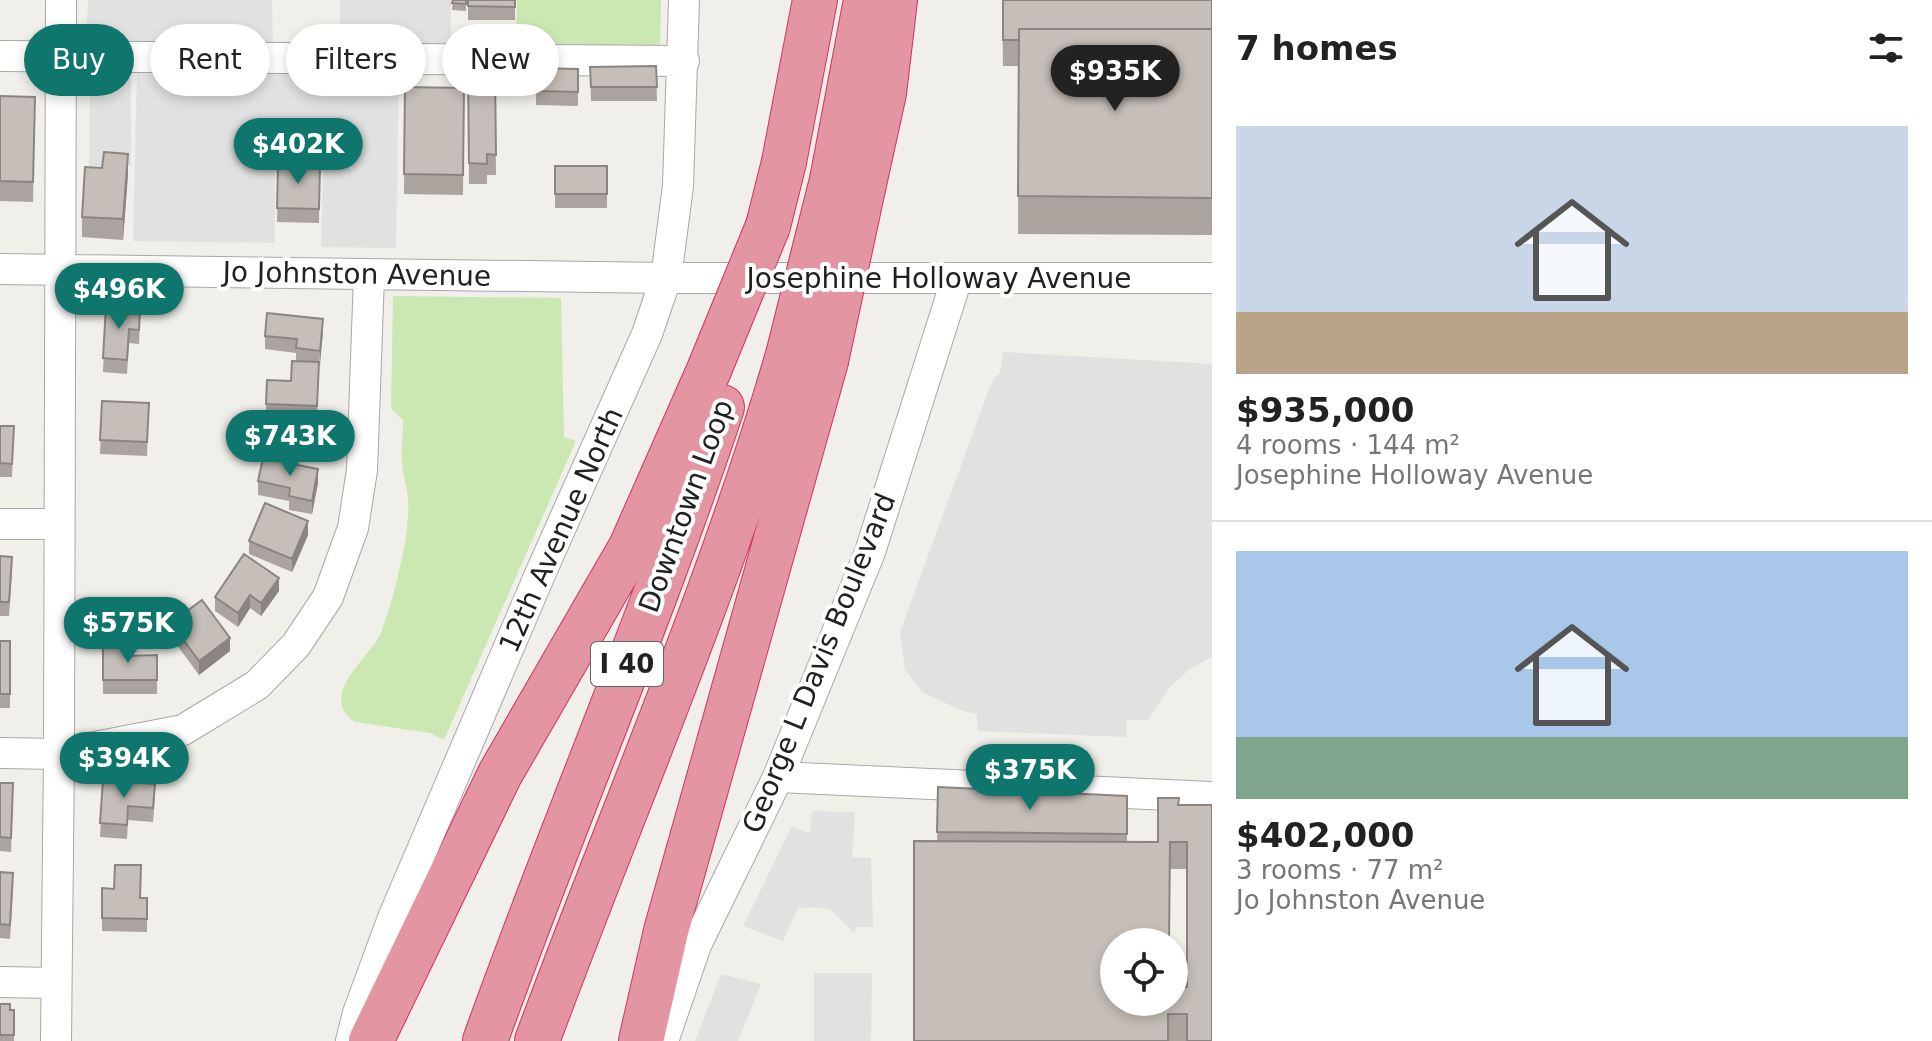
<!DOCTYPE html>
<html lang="en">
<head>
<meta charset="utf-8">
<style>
  :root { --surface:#fff; --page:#f2f2f2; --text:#222; --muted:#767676; --line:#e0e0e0; --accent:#0f766e }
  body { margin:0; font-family:"DejaVu Sans",sans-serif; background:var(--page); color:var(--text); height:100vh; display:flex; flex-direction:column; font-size:30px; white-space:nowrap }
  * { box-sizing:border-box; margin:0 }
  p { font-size:26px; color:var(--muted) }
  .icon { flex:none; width:44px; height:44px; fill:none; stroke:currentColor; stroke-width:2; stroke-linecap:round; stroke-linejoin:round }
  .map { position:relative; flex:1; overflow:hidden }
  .panel { display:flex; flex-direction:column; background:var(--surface); width:720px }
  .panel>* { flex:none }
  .banner { position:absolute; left:24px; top:24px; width:760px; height:72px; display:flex; gap:16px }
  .buttons { position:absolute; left:1100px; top:928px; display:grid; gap:16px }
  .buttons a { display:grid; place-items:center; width:88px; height:88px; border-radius:50%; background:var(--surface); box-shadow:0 4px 12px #0003; font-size:40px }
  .price { position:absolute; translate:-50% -68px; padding:0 18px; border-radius:28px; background:var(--accent); color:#fff; font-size:26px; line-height:52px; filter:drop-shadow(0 2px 4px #0008) }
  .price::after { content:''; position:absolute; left:50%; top:48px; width:24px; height:18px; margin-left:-12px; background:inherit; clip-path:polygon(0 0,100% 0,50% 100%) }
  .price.active { background:#222; color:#fff }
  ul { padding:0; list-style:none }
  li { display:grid; align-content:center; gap:16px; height:424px; padding:0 24px }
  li+li { border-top:2px solid var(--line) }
  li span { display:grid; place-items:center; height:248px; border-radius:0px; color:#555 }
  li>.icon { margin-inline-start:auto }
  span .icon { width:144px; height:144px; fill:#fffc; stroke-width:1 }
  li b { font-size:34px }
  h2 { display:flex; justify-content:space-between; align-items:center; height:96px; padding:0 24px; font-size:34px }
  .tag { padding:0 28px; border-radius:36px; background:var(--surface); box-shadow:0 4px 12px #0003; font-size:28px; line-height:72px }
  .tag.active { background:var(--accent); color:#fff }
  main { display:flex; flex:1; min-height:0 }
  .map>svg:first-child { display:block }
</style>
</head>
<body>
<main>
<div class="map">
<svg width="1212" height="1041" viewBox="0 0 1212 1041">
  <rect width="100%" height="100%" fill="#f1efe9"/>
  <!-- grass -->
  <path fill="#cbe8b2" d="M517 0H661L660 57 516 53Z
    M393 296 561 298 564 437 576 441 444 740 430 733 355 722C315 694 372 658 382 630 394 599 411 530 408 499 407 487 403 475 402 463 401 449 403 434 403 420L391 409Z"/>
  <!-- parking -->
  <path fill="#e1e1e1" d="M88 0H272L273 53 106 50V40L86 39Z
    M340 0H451V50L340 51Z
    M137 71 399 73 396 248 321 247 324 133 275 129V243L133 241Z
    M108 76H131V166H89L90 95 108 96Z
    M1003 352 1212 364V657L1190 669 1169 688 1148 720H1127L1126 737 977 731V714L963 711 923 693 905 670 900 632 992 381 1000 373Z
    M812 811 855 812 852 857 871 858 873 927H856L854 933 830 909 813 907 798 908 783 941 743 926 792 826 808 833 810 832Z
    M814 973H872L871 1041H814Z
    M721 974 761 984 738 1041H695Z"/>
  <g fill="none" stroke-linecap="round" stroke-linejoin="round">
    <!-- minor casing -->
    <g stroke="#a8a8a8" stroke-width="32">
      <path id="minor" d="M0 56 684 61
        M0 269 666 278H1212
        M0 524H58
        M0 753 59 754 183 730 257 685 296 645 328 597 353 528 362 470 369 276
        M778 777 1212 797
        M0 982 56 983
        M56 1041 59 754 61 0
        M351 1041 358 1013 393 918 541 572 647 334 666 278 678 186 684 0
        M663 1041 696 945 778 777 870 552 957 278"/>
    </g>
    <!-- highway casing -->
    <g stroke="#d43165" stroke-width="46">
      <path id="highway" d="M832 180 866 0
        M864 184 884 93 895 0
        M768 226 784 162 815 0
        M371 1041 500 774 631 547 709 370
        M485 1041C561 828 651 621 722 407
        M537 1041C621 813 720 589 788 355
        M641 1041 666 931 826 361"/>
    </g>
    <!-- minor -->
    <use href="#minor" stroke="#fff" stroke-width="30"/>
    <!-- highway -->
    <use href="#highway" stroke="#e495a2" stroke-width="44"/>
    <!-- highway-bridge casing -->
    <g stroke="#d43165" stroke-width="46" stroke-linecap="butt">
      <path id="highway-bridge" d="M788 355 832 180
        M826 361 864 184
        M709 370 768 226"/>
    </g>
    <!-- highway-bridge -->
    <use href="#highway-bridge" stroke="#e495a2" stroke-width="44"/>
  </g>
  <!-- wall -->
  <path fill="#aaa39e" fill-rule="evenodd" d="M453 0H466V11L452 10Z
    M468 0H515V20H468Z
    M1002 0H1212V235L1018 234 1019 66H1003Z
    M656 66 657 101H591L590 67Z
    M536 68 578 69V106L536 105Z
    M468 72H495L496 175H487V184H469Z
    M405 87 464 88 463 195 404 194Z
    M0 96 35 97 33 202 0 201Z
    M278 164 320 165 319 223 277 222Z
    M555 166H607V208H555Z
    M128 174 123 240 82 237V217Z
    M106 306 140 322 139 344 129 343 127 374 103 372Z
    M323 332 319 365 317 420 266 417V404L291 381 296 361V353L265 349V336Z
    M102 401 149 403 147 456 100 454Z
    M0 426H14L12 477H0Z
    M258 481 318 483 312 514 289 510V501L258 495Z
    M308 535 292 572 249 554V541Z
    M0 556 12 571 9 616H0Z
    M279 591 261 616 250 608 238 627 215 611V597Z
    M171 623 230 651 199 675 171 637Z
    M0 641H10V708H0Z
    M103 645 125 656 157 655V694H103Z
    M103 780 155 798 153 822 128 820 127 839 100 837Z
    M0 783 13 797 11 852 0 851Z
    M938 787 1127 796V842H1158V798H1179V805H1212V1041H914V841L937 842ZM1170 869H1187V987H1174V1002H1114V942H1169Z
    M0 872 13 887 10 939 0 938Z
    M102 888 141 898H147V932L102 931Z
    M0 1004 10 1010H14V1041H0Z"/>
  <!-- shaded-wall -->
  <path fill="#8b8581" d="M128 154V174L123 240V219Z
    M323 319V332L320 365V351Z
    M318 469V483L312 514V501Z
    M308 521V535L292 572V559Z
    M279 578V591L261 616V603Z
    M250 595V608L238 627V613Z
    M230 638V651L199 675V661Z"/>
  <!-- building -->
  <path fill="#c6beb8" stroke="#8b8581" stroke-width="2" fill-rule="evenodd" d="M453 0H466V4L452 3Z
    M468 0H515V7L468 6Z
    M1003 0H1212V29H1019V40H1003Z
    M1019 29H1212V198L1018 196Z
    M656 66 657 87H591L590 67Z
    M536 68 578 69V92L536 91Z
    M468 72H495L496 155 487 154V164L469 163Z
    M405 87 464 88 463 175 404 174Z
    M0 96 35 97 33 182 0 181Z
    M104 152 128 154 123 219 82 217 85 167 102 168Z
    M278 164 320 165 319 209 277 208Z
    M555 166H607V194H555Z
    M106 306 140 309 139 330 129 329 127 360 103 358Z
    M267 313 323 319 320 351 296 348 297 339 265 336Z
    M292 361 319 362 317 406 266 404 267 380 291 381Z
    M102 401 149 403 147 442 100 440Z
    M0 426H14L12 464 0 463Z
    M263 458 318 469 312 501 289 496 290 488 258 481Z
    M265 503 308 521 292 559 249 541Z
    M244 554 279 578 261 603 250 595 238 613 215 597Z
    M0 556 12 557 9 602H0Z
    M202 600 230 638 199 661 171 623Z
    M0 641H10V694H0Z
    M103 645H125V656L157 655V680H103Z
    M103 780 155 784 153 808 128 806 127 825 100 823Z
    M0 783H13L11 838 0 837Z
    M938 787 1127 796V834L937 832Z
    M1158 798H1179L1178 805H1212V1041H1187V1014H1168V1041H914V841L1158 842ZM1170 842H1187V987H1174V1002H1114V942H1169Z
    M115 865H141L140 898H147V919L102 918V888L114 889Z
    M0 872 13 873 10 925 0 924Z
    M0 1004H10V1010H14V1035H0Z"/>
  <g text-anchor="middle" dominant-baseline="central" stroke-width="8" stroke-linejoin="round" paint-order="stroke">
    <!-- shield labels -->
    <rect fill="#fff" stroke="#646464" stroke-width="2" x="591" y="642" width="72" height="44" rx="6"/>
    <g font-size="26" font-weight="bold" fill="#212121">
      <text x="627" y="664">I 40</text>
    </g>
    <!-- street labels -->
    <g font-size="28" fill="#212121" stroke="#fff">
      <text transform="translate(357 274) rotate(1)">Jo Johnston Avenue</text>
      <text x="939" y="278">Josephine Holloway Avenue</text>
      <text transform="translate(686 506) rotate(-70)">Downtown Loop</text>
      <text transform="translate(561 530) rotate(-66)">12th Avenue North</text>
      <text transform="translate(819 663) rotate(-68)">George L Davis Boulevard</text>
    </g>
  </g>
</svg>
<div class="buttons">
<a><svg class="icon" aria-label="locate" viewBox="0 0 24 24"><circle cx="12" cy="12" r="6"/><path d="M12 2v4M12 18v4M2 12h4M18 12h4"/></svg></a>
</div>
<b class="price active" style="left:1115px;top:113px">$935K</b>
<b class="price" style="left:298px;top:186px">$402K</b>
<b class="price" style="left:119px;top:331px">$496K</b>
<b class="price" style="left:290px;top:478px">$743K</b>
<b class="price" style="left:128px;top:665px">$575K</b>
<b class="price" style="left:124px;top:800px">$394K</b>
<b class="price" style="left:1030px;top:812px">$375K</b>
<div class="banner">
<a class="tag active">Buy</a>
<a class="tag">Rent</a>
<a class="tag">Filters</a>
<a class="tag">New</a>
</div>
</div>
<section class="panel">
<h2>7 homes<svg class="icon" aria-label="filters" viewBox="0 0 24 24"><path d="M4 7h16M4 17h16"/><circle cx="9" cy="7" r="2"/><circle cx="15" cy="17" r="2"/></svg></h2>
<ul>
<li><span style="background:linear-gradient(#c9d6e8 75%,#b9a48a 0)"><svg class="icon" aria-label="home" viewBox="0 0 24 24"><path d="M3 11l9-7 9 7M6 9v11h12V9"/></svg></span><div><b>$935,000</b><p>4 rooms · 144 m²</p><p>Josephine Holloway Avenue</p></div></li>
<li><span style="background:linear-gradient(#a9c7e8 75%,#7fa58c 0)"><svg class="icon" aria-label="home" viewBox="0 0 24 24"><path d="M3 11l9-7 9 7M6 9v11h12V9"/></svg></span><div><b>$402,000</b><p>3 rooms · 77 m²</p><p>Jo Johnston Avenue</p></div></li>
</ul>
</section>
</main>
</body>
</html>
